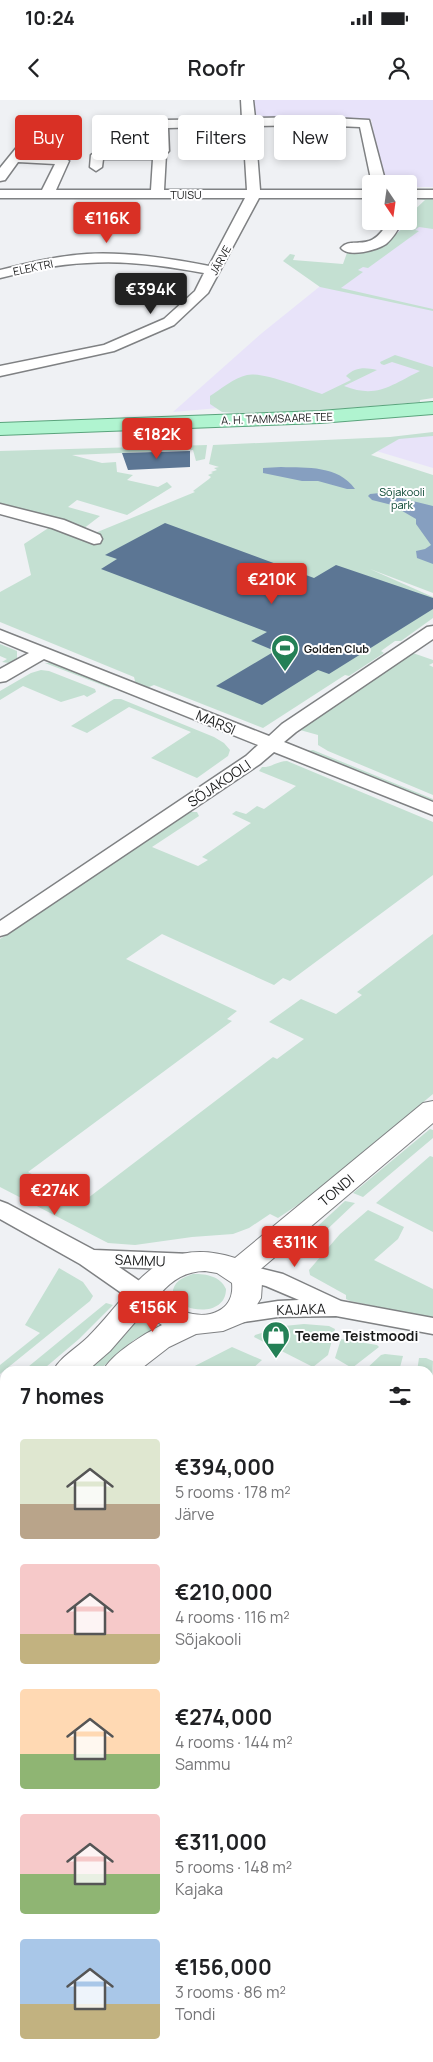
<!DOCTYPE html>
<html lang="en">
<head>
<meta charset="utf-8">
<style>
  :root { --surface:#fff; --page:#f6f6f6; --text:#202124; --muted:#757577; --accent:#d93025 }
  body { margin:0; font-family:Manrope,sans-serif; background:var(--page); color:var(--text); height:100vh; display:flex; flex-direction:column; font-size:19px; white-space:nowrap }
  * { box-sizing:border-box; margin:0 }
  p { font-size:16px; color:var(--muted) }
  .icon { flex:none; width:28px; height:28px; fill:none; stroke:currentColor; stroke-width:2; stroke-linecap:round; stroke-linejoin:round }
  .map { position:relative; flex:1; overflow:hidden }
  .side { position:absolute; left:0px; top:1266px; width:434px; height:696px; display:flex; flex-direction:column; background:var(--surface); border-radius:15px 15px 0 0; box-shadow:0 2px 8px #0003 }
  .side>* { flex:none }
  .guide { position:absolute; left:15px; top:15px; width:404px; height:45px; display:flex; gap:10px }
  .needle { width:32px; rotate:167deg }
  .buttons { position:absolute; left:362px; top:75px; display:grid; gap:10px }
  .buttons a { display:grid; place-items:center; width:55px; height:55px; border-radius:5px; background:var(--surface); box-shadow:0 2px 8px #0003; font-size:25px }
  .price { position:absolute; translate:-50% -42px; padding:0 11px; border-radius:5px; background:var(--accent); color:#fff; font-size:16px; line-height:32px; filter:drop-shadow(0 1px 2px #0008) }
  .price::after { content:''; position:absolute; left:50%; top:30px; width:15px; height:11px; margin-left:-8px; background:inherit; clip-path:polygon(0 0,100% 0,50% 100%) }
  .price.current { background:#222; color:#fff }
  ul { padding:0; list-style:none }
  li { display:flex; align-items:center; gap:15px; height:125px; padding:0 20px }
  li span { display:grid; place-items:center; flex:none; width:140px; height:100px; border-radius:5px; color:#555 }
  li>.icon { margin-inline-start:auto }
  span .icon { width:60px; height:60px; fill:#fffc; stroke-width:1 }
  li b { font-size:21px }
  h2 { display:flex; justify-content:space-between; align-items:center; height:60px; padding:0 20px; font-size:21px }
  .tag { padding:0 18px; border-radius:5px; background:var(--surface); box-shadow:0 2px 8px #0003; font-size:18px; line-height:45px }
  .tag.current { background:var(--accent); color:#fff }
  .status { display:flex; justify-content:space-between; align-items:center; height:35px; padding:0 25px; background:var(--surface); direction:ltr }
  .status svg { height:14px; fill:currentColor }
  header { display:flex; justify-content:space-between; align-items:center; height:65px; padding:0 20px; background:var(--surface); font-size:22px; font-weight:600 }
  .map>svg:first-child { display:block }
</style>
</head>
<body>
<div class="status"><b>10:24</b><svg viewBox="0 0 49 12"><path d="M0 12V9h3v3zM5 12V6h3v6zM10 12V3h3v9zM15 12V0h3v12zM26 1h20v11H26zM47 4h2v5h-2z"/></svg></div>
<header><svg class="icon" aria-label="back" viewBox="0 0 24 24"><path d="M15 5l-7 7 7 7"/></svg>Roofr<svg class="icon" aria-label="person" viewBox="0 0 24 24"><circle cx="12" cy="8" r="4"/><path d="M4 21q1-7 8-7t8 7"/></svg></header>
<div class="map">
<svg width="433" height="1962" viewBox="0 0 433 1962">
  <rect width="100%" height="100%" fill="#eff1f4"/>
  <!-- commercial -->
  <path fill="#e8e3f9" d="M409 119 433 124V289L173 312 262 233 401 121H409Z
    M433 333V368L373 350 393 337Z"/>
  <!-- industrial -->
  <path fill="#e8e3fa" d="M251 0H433V87H409V84H383L371 19H251Z"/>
  <!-- green -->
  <path fill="#c4e0d2" d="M411 98H433V129L419 127 415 130 419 131 368 168 363 167 358 170 363 172 341 188 433 209V211L320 187 283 161 290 154 295 155 293 160 343 164 348 150 385 144 406 125 409 121V115L425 100Z
    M395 255 433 267V298L420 300V302L313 311 237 313 222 312 210 304V296C221 289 234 278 247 275 261 271 306 289 322 294L351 280 346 276C355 267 365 267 377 270L344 286C377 299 391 285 420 271L392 262 384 265 381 264 380 262Z
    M433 332V336L399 339 371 355 433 375V493L370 469 433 497V518L401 541H395L381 551 384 553 349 576 345 575 263 628 154 585 149 587 136 585 134 577 0 522V492L31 475 24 444 56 423 0 408V351L207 345 205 359 196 361 193 350 72 355 102 363 116 362 117 372 133 375 127 380 158 387 167 382 172 387 127 415 77 400 68 407 100 416 83 429 95 433 195 392 193 391 209 379 211 377 208 375 213 373 211 372 217 370 214 368 219 367 209 364 213 345 390 337Z
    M0 544 17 551V559L9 563 2 562 7 559 0 556Z
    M410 552 433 560V563L429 565 433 567V695L328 651 318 645V635L300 630Z
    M45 563H57L108 584 110 588Z
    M41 570 49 571 95 589 96 592 87 597 84 595 61 602 23 586 0 600V591L31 573Z
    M114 599H121L214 637 224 643 230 650 228 656 197 678 151 658 191 632 129 607 87 633 71 626Z
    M313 650 433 699V703L307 651Z
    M287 661 433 722V775L290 881 283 878 274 885 162 834 126 859 237 911 227 919 232 921 28 1072 84 1101 273 957 277 959 304 939 269 922 301 899 336 914 362 895 357 892 433 834V994L311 1096 278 1118 270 1114 249 1128 233 1134 192 1137 135 1145 108 1143 0 1087V839L187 712H197L199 716 152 747 198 766 208 760 202 757 251 723 232 714 236 711 246 714 257 706 264 709 296 686 259 671 262 667C271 668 277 661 287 661Z
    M430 1029 433 1030V1038L363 1097 353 1093Z
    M430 1056 433 1057V1132L376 1103Z
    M345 1101 355 1103 317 1139 307 1136Z
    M368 1110 404 1127 398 1139 374 1160 433 1189V1218L350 1201 346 1199V1195L310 1175 309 1170 340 1134Z
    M59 1168 83 1182 93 1196 90 1201 0 1274V1265L40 1233 25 1225Z
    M193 1174C207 1174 220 1176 226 1189 226 1216 186 1214 173 1197 171 1183 181 1178 193 1174Z
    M106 1203 113 1205 79 1239 46 1267 41 1271H23Z
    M143 1213H145L160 1227 134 1240 98 1271H83L126 1234Z
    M304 1224 329 1226 335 1229 328 1255 313 1267 254 1237 255 1235 284 1226Z
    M341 1239 377 1245 379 1247 352 1268 335 1258Z
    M232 1247 262 1260 250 1271H185Z
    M385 1254 403 1256 399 1271H364L381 1255Z
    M419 1258H426L433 1261 432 1281 429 1280V1271H417Z
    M0 1549 5 1552V1609L0 1614Z
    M429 1800 433 1801V1854L429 1853Z"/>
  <!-- water -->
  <path fill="#869fc0" d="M281 367C307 368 338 365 355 389H347L318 381H302L263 373V368Z
    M380 393 433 406V464L417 458 416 451 425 449 431 445 416 424V419L392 405 372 400 368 396 370 394Z"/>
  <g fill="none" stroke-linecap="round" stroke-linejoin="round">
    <!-- stream -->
    <path stroke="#869fc0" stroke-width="9" d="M429 1870H433"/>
  </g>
  <!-- building -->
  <path fill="#5c7694" d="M190 351V367L128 370 122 353Z
    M165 423 314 478 336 465 433 498V509L329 574 318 570 262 605 216 586 275 551 251 541 267 532 101 469 117 459 105 455Z"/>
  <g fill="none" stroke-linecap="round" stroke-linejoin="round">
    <!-- street casing -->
    <g stroke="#7f8183" stroke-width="3">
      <path id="street" d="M241 0H253L255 18 313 17 369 20 386 84H372L360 27 313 25 255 26 260 90H371V98H259L208 193 174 225 114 251 0 276V266L104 245 164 219 195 191 204 173C166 166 126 160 87 163 57 164 28 171 0 178V170C29 163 57 156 87 154 128 152 168 158 209 166L245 98H0V90H42L55 64 18 62 5 80 0 81V68L30 31 28 26 30 23H38L42 31 24 55 63 57 69 61 56 90H151L153 59H103L102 67 96 71 90 67 91 55 104 47H156L155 24 161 20 242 19ZM243 26 247 90H164L166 54 169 51 168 28Z
        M409 90H433V98H409Z
        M388 121H402C398 130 393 138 386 144 377 150 349 158 341 148 352 135 372 155 388 121Z
        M0 404 64 420 100 435 102 439 100 443 94 444 52 428 0 414Z
        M433 526V539L296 632 284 642 433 702V715L274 652 260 664 7 834 0 836V821L246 656 258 645 44 559 6 581 0 582V569L29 553 0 541V530L269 636 282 624 427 527Z
        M0 1101 8 1104 94 1150 191 1154 200 1156 203 1162 200 1168 191 1170 119 1167 151 1189 154 1195 151 1201 142 1203 133 1201 80 1164 0 1119Z
        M239 1163 283 1174 341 1201 433 1218V1234L336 1216 278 1217 236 1223 227 1221 224 1215 227 1209 278 1201 299 1200 266 1186 230 1177 227 1171 230 1165Z
        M111 1958H143L142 1962H110Z"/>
    </g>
    <!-- secondary casing -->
    <g stroke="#7f8183" stroke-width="2">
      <path id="secondary" d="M433 1001V1023L256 1173 262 1183 261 1198 247 1221 223 1231 196 1234 169 1247 138 1271H103C111 1254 144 1234 162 1225L143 1213 110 1251 87 1271H53C60 1257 77 1248 88 1237 135 1190 156 1133 235 1158L423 1003ZM205 1171 217 1173 232 1183C235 1211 208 1220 185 1212 176 1208 167 1200 160 1194 172 1180 186 1171 205 1171Z
        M5 1308V1333L0 1334V1309Z
        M5 1354V1378L0 1380V1355Z
        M0 1809 5 1810V1842L0 1841Z
        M429 1882H433V1916H429Z"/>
    </g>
    <!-- primary casing -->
    <g stroke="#5aa37c" stroke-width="2">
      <path id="primary" d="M433 302V314L320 323 0 335V323L320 311Z"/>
    </g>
    <!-- street -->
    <use href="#street" fill="#fff" fill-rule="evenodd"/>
    <!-- secondary -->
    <use href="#secondary" fill="#fff" fill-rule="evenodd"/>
    <!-- primary -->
    <use href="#primary" fill="#b0f4d0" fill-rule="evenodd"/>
  </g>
  <!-- icons -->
  <defs>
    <g id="stadium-pin" transform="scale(1.4375)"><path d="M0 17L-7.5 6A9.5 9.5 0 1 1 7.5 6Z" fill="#248056" stroke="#fefeff"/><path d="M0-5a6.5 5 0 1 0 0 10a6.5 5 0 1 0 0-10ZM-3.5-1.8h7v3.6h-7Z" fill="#fff"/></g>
    <g id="shop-pin" transform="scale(1.4375)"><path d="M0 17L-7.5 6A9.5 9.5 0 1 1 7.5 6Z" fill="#248056" stroke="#fefeff"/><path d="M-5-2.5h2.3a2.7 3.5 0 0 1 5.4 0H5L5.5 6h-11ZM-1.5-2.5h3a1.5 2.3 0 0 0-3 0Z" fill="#fff"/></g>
  </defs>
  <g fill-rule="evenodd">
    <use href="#stadium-pin" x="285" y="548"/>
    <use href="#shop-pin" x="276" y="1235"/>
  </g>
  <g text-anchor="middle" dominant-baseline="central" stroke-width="4" stroke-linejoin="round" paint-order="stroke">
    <!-- far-street labels -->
    <g font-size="11" fill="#1a1b1b" stroke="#fefeff">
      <text x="186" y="94">TUISU</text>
      <text transform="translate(220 160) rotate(-61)">JÄRVE</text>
      <text transform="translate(33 167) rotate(-12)">ELEKTRI</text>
      <text transform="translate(277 318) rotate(-2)">A. H. TAMMSAARE TEE</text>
    </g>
    <!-- far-park labels -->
    <g font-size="11" fill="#05432e" stroke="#fefeff">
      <text x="402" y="391">Sõjakooli<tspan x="402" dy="13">park</tspan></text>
    </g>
    <!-- far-poi labels -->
    <g font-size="11" font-weight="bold" fill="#1a1b1b" stroke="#fefeff" text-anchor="start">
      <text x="304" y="548">Golden Club</text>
    </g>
    <!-- street labels -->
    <g font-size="14" fill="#1a1b1b" stroke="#fefeff">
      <text transform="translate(216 622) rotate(23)">MARSI</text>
      <text transform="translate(219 683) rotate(-34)">SÕJAKOOLI</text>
      <text transform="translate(336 1090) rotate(-40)">TONDI</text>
      <text transform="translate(140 1160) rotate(2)">SAMMU</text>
      <text transform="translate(301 1209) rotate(-2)">KAJAKA</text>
    </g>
    <!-- poi labels -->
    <g font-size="14" font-weight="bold" fill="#1a1b1b" stroke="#fefeff" text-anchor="start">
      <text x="295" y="1235">Teeme Teistmoodi</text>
    </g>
  </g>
</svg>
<div class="buttons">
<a><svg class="needle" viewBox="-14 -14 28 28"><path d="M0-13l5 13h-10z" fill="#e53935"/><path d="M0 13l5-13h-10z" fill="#757577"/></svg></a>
</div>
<b class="price" style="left:107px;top:144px">€116K</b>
<b class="price current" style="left:151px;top:215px">€394K</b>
<b class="price" style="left:157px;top:360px">€182K</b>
<b class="price" style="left:272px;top:505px">€210K</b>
<b class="price" style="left:55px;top:1116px">€274K</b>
<b class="price" style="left:295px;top:1168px">€311K</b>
<b class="price" style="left:153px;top:1233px">€156K</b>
<div class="guide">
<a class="tag current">Buy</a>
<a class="tag">Rent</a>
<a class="tag">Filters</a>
<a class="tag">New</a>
</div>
<section class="side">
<h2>7 homes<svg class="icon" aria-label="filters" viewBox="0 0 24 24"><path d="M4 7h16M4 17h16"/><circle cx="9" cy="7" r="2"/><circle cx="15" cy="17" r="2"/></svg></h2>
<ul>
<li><span style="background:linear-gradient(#dfe7d0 65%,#b9a48a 0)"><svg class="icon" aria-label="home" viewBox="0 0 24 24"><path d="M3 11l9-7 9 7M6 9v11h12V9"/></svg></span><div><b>€394,000</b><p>5 rooms · 178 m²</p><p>Järve</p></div></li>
<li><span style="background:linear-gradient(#f6c9c9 70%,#c2b280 0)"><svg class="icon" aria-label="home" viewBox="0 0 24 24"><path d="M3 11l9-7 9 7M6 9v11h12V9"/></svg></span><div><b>€210,000</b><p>4 rooms · 116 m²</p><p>Sõjakooli</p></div></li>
<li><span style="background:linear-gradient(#ffd9b3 65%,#8fb573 0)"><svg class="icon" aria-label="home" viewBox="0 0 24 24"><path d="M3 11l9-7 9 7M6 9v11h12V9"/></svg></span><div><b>€274,000</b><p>4 rooms · 144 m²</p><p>Sammu</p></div></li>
<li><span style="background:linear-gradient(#f6c9c9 60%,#8fb573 0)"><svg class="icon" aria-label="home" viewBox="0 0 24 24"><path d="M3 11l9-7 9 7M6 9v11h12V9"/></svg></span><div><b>€311,000</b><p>5 rooms · 148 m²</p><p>Kajaka</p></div></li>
<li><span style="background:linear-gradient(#a9c7e8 65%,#c2b280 0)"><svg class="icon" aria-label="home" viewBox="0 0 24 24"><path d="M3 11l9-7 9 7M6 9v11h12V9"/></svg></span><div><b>€156,000</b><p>3 rooms · 86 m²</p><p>Tondi</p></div></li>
</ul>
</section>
</div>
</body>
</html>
